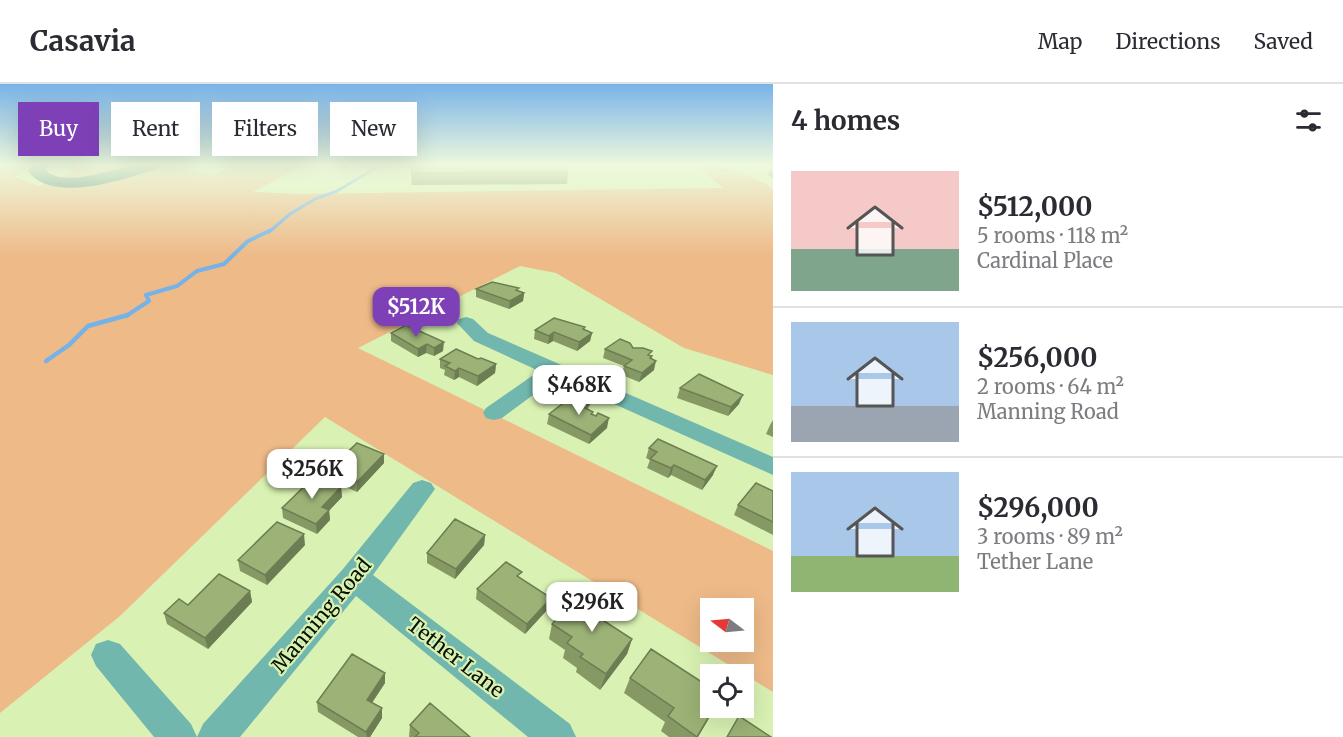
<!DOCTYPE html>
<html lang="en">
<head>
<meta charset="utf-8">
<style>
  :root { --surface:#fff; --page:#f7f7f7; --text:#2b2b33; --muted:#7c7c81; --line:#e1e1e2; --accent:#7e40b6 }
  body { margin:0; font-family:Merriweather,serif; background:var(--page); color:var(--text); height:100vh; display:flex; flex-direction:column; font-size:22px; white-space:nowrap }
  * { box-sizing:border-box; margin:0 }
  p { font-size:20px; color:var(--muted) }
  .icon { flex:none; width:33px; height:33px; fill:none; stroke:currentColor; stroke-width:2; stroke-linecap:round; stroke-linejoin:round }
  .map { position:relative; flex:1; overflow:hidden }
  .side { display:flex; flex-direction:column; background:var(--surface); width:570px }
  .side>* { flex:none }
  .guide { position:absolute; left:18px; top:18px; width:570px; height:54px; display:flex; gap:12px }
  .needle { width:39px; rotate:286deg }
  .controls { position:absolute; left:700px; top:514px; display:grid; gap:12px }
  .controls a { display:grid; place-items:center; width:54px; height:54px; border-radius:0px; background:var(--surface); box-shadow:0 6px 24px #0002; font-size:30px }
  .price { position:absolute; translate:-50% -51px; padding:0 14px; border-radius:12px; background:#fff; color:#222; font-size:20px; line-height:39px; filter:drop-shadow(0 2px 3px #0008) }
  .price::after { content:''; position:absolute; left:50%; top:36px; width:18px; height:14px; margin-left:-9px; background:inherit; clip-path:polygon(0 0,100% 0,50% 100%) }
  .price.current { background:var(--accent); color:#fff }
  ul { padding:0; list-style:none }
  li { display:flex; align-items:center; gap:18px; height:150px; padding:0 18px }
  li+li { border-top:2px solid var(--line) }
  li span { display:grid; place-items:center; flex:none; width:168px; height:120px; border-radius:0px; color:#555 }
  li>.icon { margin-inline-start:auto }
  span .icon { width:72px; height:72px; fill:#fffc; stroke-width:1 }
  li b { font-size:26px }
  h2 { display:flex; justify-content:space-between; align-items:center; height:72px; padding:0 18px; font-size:26px }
  .chip { padding:0 21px; border-radius:0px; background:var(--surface); box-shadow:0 6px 24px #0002; font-size:21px; line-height:54px }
  .chip.current { background:var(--accent); color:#fff }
  header { display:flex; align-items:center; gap:36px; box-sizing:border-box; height:84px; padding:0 30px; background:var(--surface); border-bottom:2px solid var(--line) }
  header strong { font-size:28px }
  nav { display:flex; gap:33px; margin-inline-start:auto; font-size:21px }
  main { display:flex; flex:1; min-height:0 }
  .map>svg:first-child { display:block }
</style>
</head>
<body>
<header>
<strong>Casavia</strong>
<nav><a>Map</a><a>Directions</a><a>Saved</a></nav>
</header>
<main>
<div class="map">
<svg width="773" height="653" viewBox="0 0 773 653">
  <rect width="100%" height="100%" fill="#d9f2b3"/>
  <!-- green -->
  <path fill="#eeba88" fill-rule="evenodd" d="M0 81H31L15 93 39 102 71 89V81H164L215 91 234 81H304L253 108 301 110 723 104 695 81C721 81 751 89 773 105V291L684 264 556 189 520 182 358 264 773 467V608L325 333 120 532 0 629ZM711 525H744V558H711Z"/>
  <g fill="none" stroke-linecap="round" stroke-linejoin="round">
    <!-- stream-far2 -->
    <path stroke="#74b2e7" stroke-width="3" d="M708 81 727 87
      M269 148 290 130 315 115 337 107 381 81"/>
    <!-- stream-far1 -->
    <path stroke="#74b2e7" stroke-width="4" d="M126 232 149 217 146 211 177 202 197 187 224 180 248 157 271 146"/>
    <!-- stream -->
    <path stroke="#74b2e7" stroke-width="4.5" d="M46 277 69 261 88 242 128 231"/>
    <!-- minor -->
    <path fill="#72b7ae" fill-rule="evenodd" d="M466 233 473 235 488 249 773 373V391L556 294 502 334 494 336 486 334 483 329 486 324 539 287 474 257 457 239 459 235Z
      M422 396 431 399 435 405 373 491 570 640 576 653H528L356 512 240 653H197L203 640 343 485 413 399Z
      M108 556 120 560 191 640 197 653H154L96 582 91 571 96 560Z"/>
    <!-- highway -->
    <path fill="#316d66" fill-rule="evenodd" d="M32 81H49L45 86C66 105 111 84 136 81 143 80 152 81 159 81L157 84C125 96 51 120 28 87Z"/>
  </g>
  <!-- wall -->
  <path fill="#869965" d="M323 81H352L344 85Z
    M410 81H563L568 88 567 100 412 101Z
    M770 85 773 86V95L768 91Z
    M476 205 519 207 524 209 523 217 509 225 476 213Z
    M406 241 443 267 434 272 426 269 418 273 391 257V249Z
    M585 243 584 246 592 249 590 257 577 267 553 257 548 260 534 255 535 246Z
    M633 264 652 272V275L654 286 639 298 622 291 624 282 603 274 605 265Z
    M440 275H478L496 280 495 289 477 302 459 293 454 296 444 291 445 286 440 284Z
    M680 304 739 320 728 332 677 314Z
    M589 321 588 325 593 330 596 332 607 344 589 360 547 340 549 330Z
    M773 336V353L766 350 770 341Z
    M649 364 713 391 702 406 671 391 668 394 647 384 650 376 646 374Z
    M384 370V379L357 408 330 396 329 386Z
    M341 403 342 413 329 426 330 436 317 450 283 434 282 424Z
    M773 407V451L734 431 738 421Z
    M485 451 484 461 455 495 427 479V469Z
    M305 461 267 501 240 487 238 476Z
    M477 505 551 514 548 525 525 550 476 515Z
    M250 507 252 518 208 565 167 540 164 529Z
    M605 538 632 555 627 570 600 606 576 588 577 584 563 574 565 566 549 555 552 540Z
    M651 565 698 653H669L661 647 665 638 624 609 630 594Z
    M385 599 372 619 382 624V634L370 653H358L318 628 317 618Z
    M410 641 470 653H409Z"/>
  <!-- shaded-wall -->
  <path fill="#6d7d53" d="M344 81H352L344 85Z
    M524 209 523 217 509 225 510 217Z
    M554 248 553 257 548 260 549 252Z
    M592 249 590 257 577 267 579 258Z
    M444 258 443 267 434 272V264Z
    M427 260 426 269 418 273V265Z
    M656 277 654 286 639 298 642 289Z
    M496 280 495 289 477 302 478 292Z
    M459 284V293L454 296 455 287Z
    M743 311 739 320 728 332 731 323Z
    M609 334 607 344 589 360 591 351Z
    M384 370V379L357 408V398Z
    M674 381 671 391 668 394 671 384Z
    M717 382 713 391 702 406 705 396Z
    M341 403 342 413 327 429 329 426 330 436 317 450 316 440 322 423Z
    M304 450 305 461 267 501 265 491Z
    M485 451 484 461 455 495 456 485Z
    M250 507 252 518 208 565 205 554Z
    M551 514 548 525 525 550 527 540Z
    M609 526 604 541 601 535Z
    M632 555 627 570 600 606 606 590Z
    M385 589V599L367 626V616Z
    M382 624V634L370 653H367L366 648Z
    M714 624H715L698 653H697Z"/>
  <!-- building -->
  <path fill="#9cb276" stroke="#6d7d53" stroke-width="1.5" d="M411 81H563L568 88 413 89Z
    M492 198 519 204 516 206 524 209 510 217 476 205Z
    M554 234 585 243 583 245 592 249 579 258 554 248 549 252 535 246Z
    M406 241 444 258 434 264 427 260 418 265 391 249Z
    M620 255 630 259 633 264H643L652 267 648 271 652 272 650 274 656 277 642 289 624 282 632 276 605 265Z
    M456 265 478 275 481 274 496 280 478 292 459 284 455 287 445 282 450 279 440 275Z
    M699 290 743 311 731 323 680 304Z
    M571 313 589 321 585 324 593 328 591 330 596 332 598 329 609 334 591 351 549 330Z
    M658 355 717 382 705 396 674 381 671 384 650 375 657 368 649 364Z
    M357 359 384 370 357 398 329 386Z
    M315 392 341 403 322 423 329 426 316 440 282 424Z
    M756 399 773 407V438L738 421Z
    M455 435 485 451 456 485 427 469Z
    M277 438 304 450 265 491 238 476Z
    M506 478 522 488 517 492 551 514 527 540 477 505Z
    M219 490 250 507 205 554 164 529 179 515 188 521Z
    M580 508 609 526 601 535 632 555 606 590 580 573 583 570 567 559 572 553 552 540Z
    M651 565 711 604V624H714L697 653 668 632 674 624 630 594Z
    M352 570 385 589 367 616 382 624 366 648 317 618Z
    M430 619 470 653H415L419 649 410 641Z
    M739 632 771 653H727Z"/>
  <!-- sky -->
  <linearGradient id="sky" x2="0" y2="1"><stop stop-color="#79b3e8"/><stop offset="0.47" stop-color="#eef9dd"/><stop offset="1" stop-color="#eef9dd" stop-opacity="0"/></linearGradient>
  <rect width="773" height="172" fill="url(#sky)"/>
  <g text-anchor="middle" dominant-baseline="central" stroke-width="4.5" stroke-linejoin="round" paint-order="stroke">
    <!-- near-street labels -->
    <g font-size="20" fill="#091100" stroke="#d9f2b3">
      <text transform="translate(321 531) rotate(-50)">Manning Road</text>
      <text transform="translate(456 573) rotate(38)">Tether Lane</text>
    </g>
  </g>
</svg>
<div class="controls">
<a><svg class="needle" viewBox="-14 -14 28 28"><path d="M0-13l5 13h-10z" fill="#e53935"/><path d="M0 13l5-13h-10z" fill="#7c7c81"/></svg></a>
<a><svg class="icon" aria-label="locate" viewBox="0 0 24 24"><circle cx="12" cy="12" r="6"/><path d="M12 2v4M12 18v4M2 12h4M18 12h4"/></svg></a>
</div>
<b class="price current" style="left:416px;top:254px">$512K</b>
<b class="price" style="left:579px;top:332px">$468K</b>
<b class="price" style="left:312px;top:416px">$256K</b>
<b class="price" style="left:592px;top:549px">$296K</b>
<div class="guide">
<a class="chip current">Buy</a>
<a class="chip">Rent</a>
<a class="chip">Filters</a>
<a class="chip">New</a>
</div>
</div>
<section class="side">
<h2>4 homes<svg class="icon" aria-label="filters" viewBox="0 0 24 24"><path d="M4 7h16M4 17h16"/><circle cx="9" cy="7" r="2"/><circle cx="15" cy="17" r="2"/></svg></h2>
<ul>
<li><span style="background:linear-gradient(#f6c9c9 65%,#7fa58c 0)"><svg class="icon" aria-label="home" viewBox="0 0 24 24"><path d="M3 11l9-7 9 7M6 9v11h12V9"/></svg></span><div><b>$512,000</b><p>5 rooms · 118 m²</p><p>Cardinal Place</p></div></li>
<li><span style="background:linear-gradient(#a9c7e8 70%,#9aa5b1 0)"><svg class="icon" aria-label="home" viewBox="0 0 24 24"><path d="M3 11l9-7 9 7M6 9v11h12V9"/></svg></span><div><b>$256,000</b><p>2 rooms · 64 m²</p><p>Manning Road</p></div></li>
<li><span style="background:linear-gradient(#a9c7e8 70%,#8fb573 0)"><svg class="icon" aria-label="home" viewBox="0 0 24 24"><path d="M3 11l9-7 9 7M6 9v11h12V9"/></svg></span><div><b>$296,000</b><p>3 rooms · 89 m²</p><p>Tether Lane</p></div></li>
</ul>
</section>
</main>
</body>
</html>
